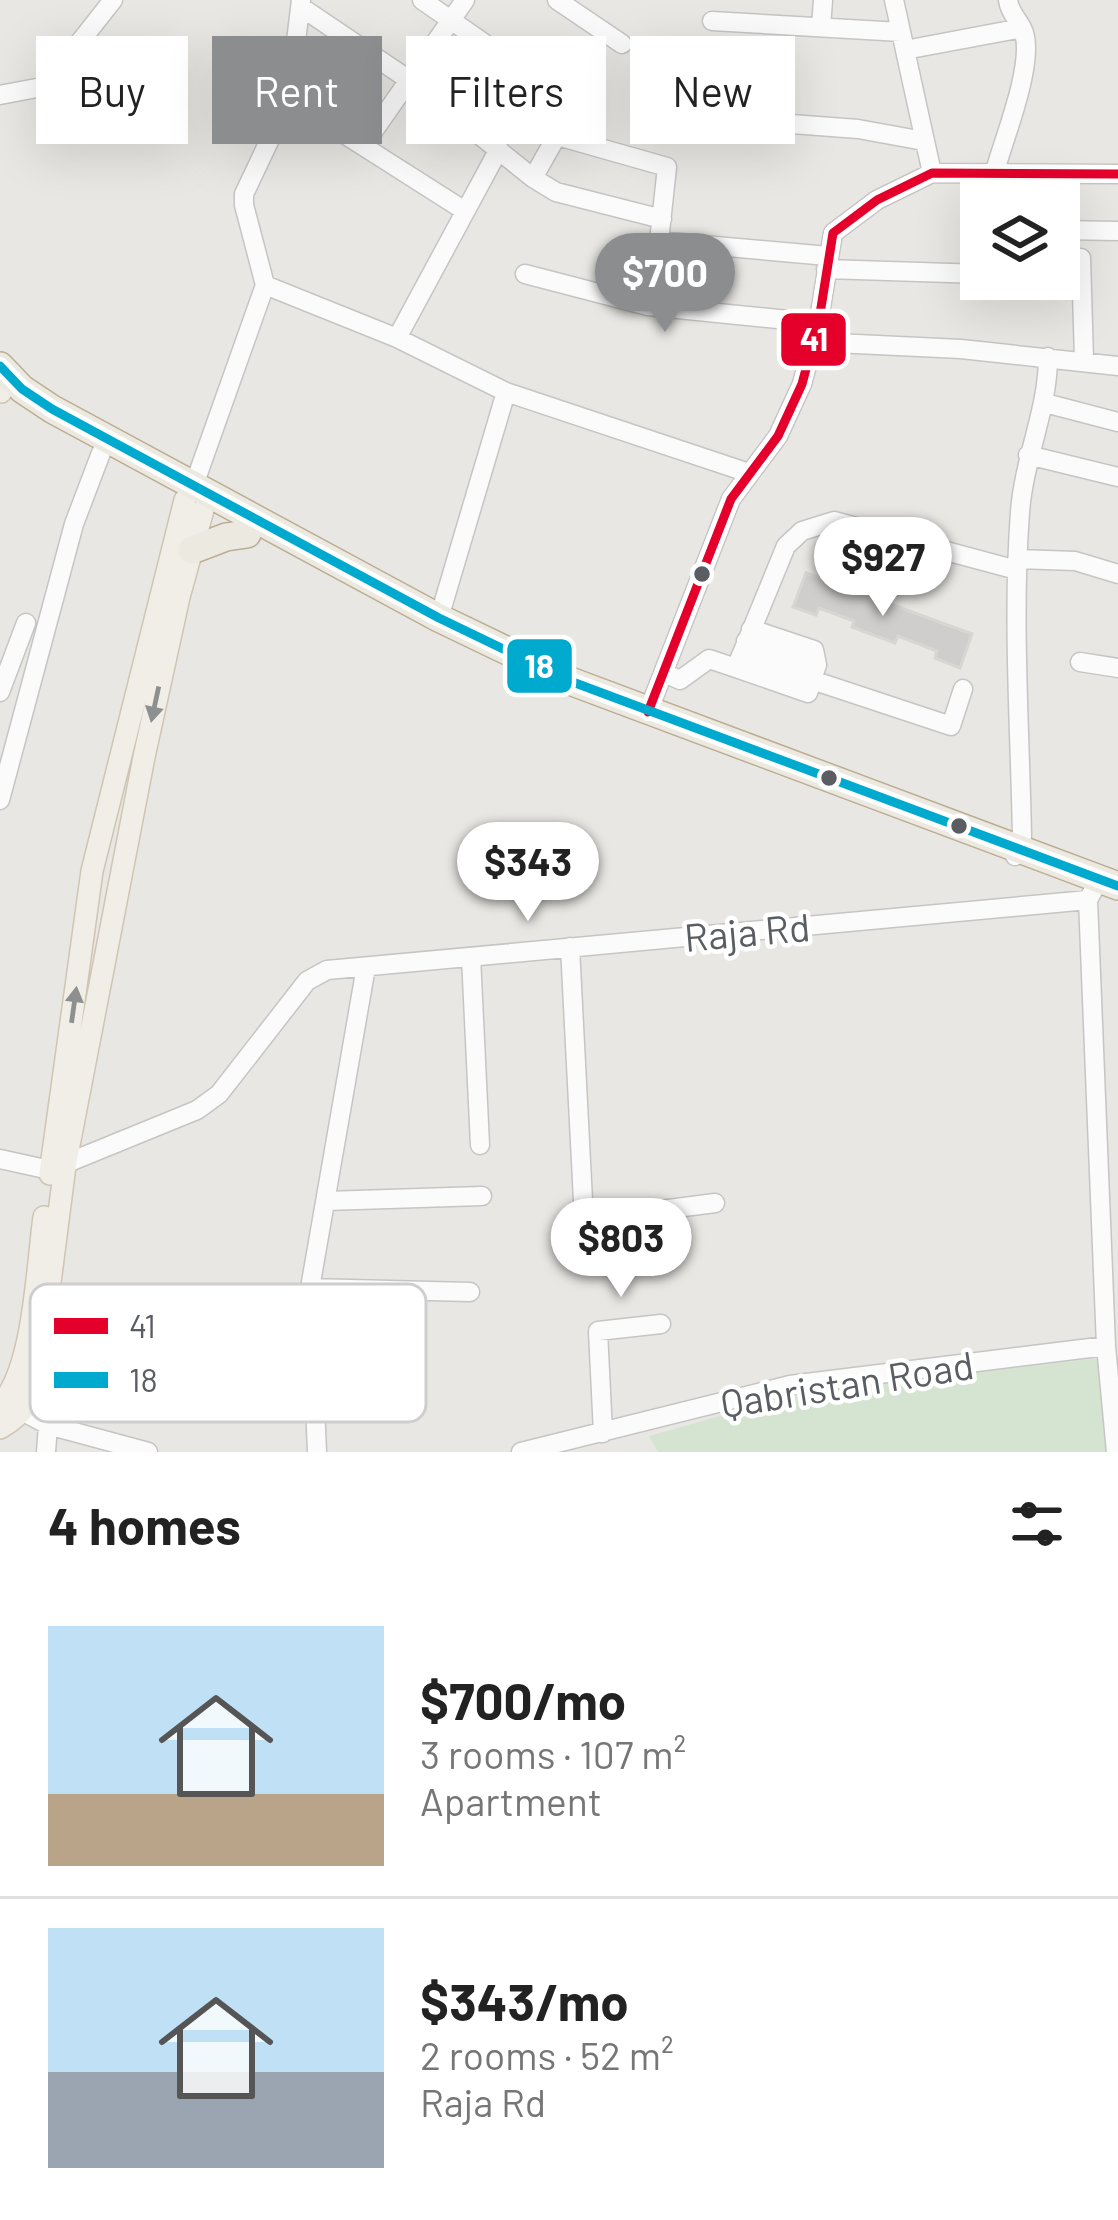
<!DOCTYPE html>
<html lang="en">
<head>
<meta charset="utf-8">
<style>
  :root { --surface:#fff; --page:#f6f6f6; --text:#222; --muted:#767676; --line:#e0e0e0; --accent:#8c8d8e }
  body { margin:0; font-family:Barlow,sans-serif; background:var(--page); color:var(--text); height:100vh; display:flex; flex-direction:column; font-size:45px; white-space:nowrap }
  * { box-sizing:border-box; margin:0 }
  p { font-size:39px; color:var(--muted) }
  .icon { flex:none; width:66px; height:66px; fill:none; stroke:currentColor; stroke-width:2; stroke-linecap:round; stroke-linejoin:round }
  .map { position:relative; height:1452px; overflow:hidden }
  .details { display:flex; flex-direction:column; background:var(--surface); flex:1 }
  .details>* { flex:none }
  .top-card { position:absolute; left:36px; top:36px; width:1047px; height:108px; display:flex; gap:24px }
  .controls { position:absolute; left:960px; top:180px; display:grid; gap:24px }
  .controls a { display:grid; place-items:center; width:120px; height:120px; border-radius:0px; background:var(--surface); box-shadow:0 12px 48px #0002; font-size:60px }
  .price { position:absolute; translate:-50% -102px; padding:0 27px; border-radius:42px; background:#fff; color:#222; font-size:39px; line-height:78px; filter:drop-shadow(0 3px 6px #0008) }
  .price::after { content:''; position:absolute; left:50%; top:72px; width:36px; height:27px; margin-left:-18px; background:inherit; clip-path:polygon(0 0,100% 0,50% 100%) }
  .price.selected { background:var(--accent); color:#fff }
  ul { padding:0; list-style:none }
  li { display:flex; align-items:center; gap:36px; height:300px; padding:0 48px }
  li+li { border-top:3px solid var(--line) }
  li span { display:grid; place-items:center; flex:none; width:336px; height:240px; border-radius:0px; color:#555 }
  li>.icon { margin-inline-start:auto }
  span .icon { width:144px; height:144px; fill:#fffc; stroke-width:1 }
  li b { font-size:51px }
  h2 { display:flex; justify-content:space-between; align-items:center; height:144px; padding:0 48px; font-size:51px }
  .pill { padding:0 42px; border-radius:0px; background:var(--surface); box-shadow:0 12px 48px #0002; font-size:42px; line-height:108px }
  .pill.selected { background:var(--accent); color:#fff }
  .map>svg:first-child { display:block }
</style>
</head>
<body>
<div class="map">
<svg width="1118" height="1452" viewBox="0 0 1118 1452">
  <rect width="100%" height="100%" fill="#e9e7e3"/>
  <!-- green -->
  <path fill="#d4e4d0" d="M1100 1358 1107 1452H658L649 1436 806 1392Z"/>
  <!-- building -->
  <path fill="#d0cecc" stroke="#d8d6d2" stroke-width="3" d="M806 573 972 634 960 668 935 658 937 651 898 636 895 643 852 627 854 621 819 608 816 615 793 607Z"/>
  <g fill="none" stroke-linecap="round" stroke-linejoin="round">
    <!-- minor casing -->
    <g stroke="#c5c5c4" stroke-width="21">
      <path id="minor" d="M422 0 567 101
        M557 0 622 44
        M894 0 932 173
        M301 7 421 88 533 178 556 192 662 219
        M712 21 901 32
        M821 27 823 0
        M905 50 1022 28
        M0 95 42 87 49 81 113 0
        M289 99 465 211
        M657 114 858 129 924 141
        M363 146 465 0
        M995 171C1004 138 1034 65 1024 33 1020 20 1010 15 1008 0
        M533 178 555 139 561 137 667 167 659 241 828 256
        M1059 230 1118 231
        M1081 258 1084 360
        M826 269 981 274
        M525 274 648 306 818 323
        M265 285 397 338 506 392 749 473
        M397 338 499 149
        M814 342 961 349 1118 366
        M1045 403 1118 422
        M1028 455 1118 477
        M194 485 265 285 244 205V194L289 99 301 0
        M1017 559 1075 561 1118 574
        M439 618 506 392
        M751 629 814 650 817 665 812 680 951 726 963 689
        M746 641 817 665
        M1080 662 1118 668
        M736 668 808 693 812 680 741 655
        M664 673 680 680 709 659 736 668 786 546 802 531 834 521 1017 570
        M0 692 26 623
        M648 712 731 499 778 436 802 384 819 320 833 233 877 200 932 173 1118 174
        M0 800 74 524 101 453
        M1015 856 1022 837C1020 729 1012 619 1020 512 1024 458 1048 410 1048 357
        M1094 889 1088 900 1106 1346 1116 1452
        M570 947 584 1220 715 1203
        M471 957 480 1145
        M0 1159 50 1170 197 1110 219 1094 307 981 327 970 1088 900
        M326 1201 482 1196
        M310 1288 470 1292
        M24 1412 48 1425 46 1452
        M48 1425 148 1452
        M603 1433 598 1331 661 1324
        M317 1452 310 1288 366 967
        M521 1452 790 1385 1106 1346"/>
    </g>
    <!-- major casing -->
    <g stroke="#cfc5b3" stroke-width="24">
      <path id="major" d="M0 392H1
        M50 1174 92 871 185 500
        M0 1405C34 1371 37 1267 44 1217
        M0 1428C28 1412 32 1398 39 1368L65 1166 144 757 179 597 203 510"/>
    </g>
    <!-- highway casing -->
    <g stroke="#bcae94" stroke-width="30">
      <path id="highway" d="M0 366 22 389 52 409 439 618 570 681 1118 886
        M192 550 226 537 247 534"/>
    </g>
    <!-- minor -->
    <use href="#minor" stroke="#fcfbfb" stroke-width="18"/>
    <!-- major -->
    <use href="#major" stroke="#f0eee6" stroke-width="21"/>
    <!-- highway -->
    <use href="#highway" stroke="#ece9e0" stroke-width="27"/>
    <!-- bus-1 casing -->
    <g stroke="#fff" stroke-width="18">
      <path id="bus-1" d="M648 712 731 499 778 436 802 384 819 320 833 233 877 200 932 173 1118 174"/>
    </g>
    <!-- bus-2 casing -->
    <g stroke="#fff" stroke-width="18">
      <path id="bus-2" d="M0 366 22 389 52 409 439 618 570 681 1118 886"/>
    </g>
    <!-- bus-1 -->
    <use href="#bus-1" stroke="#e4002b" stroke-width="9"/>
    <!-- bus-2 -->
    <use href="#bus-2" stroke="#00a9ce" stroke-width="9"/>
  </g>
  <!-- one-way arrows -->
  <defs><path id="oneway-solid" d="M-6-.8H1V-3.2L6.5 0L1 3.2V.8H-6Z" transform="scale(3)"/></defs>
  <g fill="#8e9090">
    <use href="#oneway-solid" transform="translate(155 704) rotate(102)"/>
    <use href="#oneway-solid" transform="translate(74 1005) rotate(-82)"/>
  </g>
  <!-- markers -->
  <g fill="#5a5d61" stroke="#fff" stroke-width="4.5">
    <circle cx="702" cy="574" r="10"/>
    <circle cx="829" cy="778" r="10"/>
    <circle cx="959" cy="826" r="10"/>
  </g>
  <g text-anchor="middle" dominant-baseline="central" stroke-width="9" stroke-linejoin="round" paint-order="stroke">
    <!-- street labels -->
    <g font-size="39" fill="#5a5d61" stroke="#fff">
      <text transform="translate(747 931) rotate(-5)">Raja Rd</text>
      <text transform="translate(847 1383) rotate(-9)">Qabristan Road</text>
    </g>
  </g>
  <!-- legend -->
  <rect x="30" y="1284" width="396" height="138" rx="18" fill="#fff" stroke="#ceced0" stroke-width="3"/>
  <rect x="54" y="1318" width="54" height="16" fill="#e4002b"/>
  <rect x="54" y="1372" width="54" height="16" fill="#00a9ce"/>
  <g font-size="33" fill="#5a5d61">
    <text x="129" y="1338">41</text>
    <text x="129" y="1392">18</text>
  </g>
  <g stroke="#fff" stroke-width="4.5">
    <rect x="779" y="311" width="69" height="57" rx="12" fill="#e4002b"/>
    <rect x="505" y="637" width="69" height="58" rx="12" fill="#00a9ce"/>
  </g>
  <g font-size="33" text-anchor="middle" font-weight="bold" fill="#fff">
    <text x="814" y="351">41</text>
    <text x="539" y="678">18</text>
  </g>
</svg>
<div class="controls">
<a><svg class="icon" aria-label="layers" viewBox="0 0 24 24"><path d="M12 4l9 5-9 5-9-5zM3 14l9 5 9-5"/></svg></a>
</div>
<b class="price selected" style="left:665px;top:335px">$700</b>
<b class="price" style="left:883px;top:619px">$927</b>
<b class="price" style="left:528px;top:924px">$343</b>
<b class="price" style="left:621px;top:1300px">$803</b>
<div class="top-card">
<a class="pill">Buy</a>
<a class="pill selected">Rent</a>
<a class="pill">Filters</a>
<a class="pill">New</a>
</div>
</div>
<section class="details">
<h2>4 homes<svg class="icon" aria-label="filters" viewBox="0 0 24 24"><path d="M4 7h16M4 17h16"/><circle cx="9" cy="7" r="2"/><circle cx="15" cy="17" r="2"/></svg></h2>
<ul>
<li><span style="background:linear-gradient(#bfe0f5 70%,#b9a48a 0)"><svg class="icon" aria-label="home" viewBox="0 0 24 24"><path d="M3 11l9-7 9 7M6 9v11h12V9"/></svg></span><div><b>$700/mo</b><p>3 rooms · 107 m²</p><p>Apartment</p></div></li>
<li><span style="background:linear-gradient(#bfe0f5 60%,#9aa5b1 0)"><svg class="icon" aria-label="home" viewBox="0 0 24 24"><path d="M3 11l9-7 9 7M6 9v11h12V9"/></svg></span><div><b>$343/mo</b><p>2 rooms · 52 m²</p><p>Raja Rd</p></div></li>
</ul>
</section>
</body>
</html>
